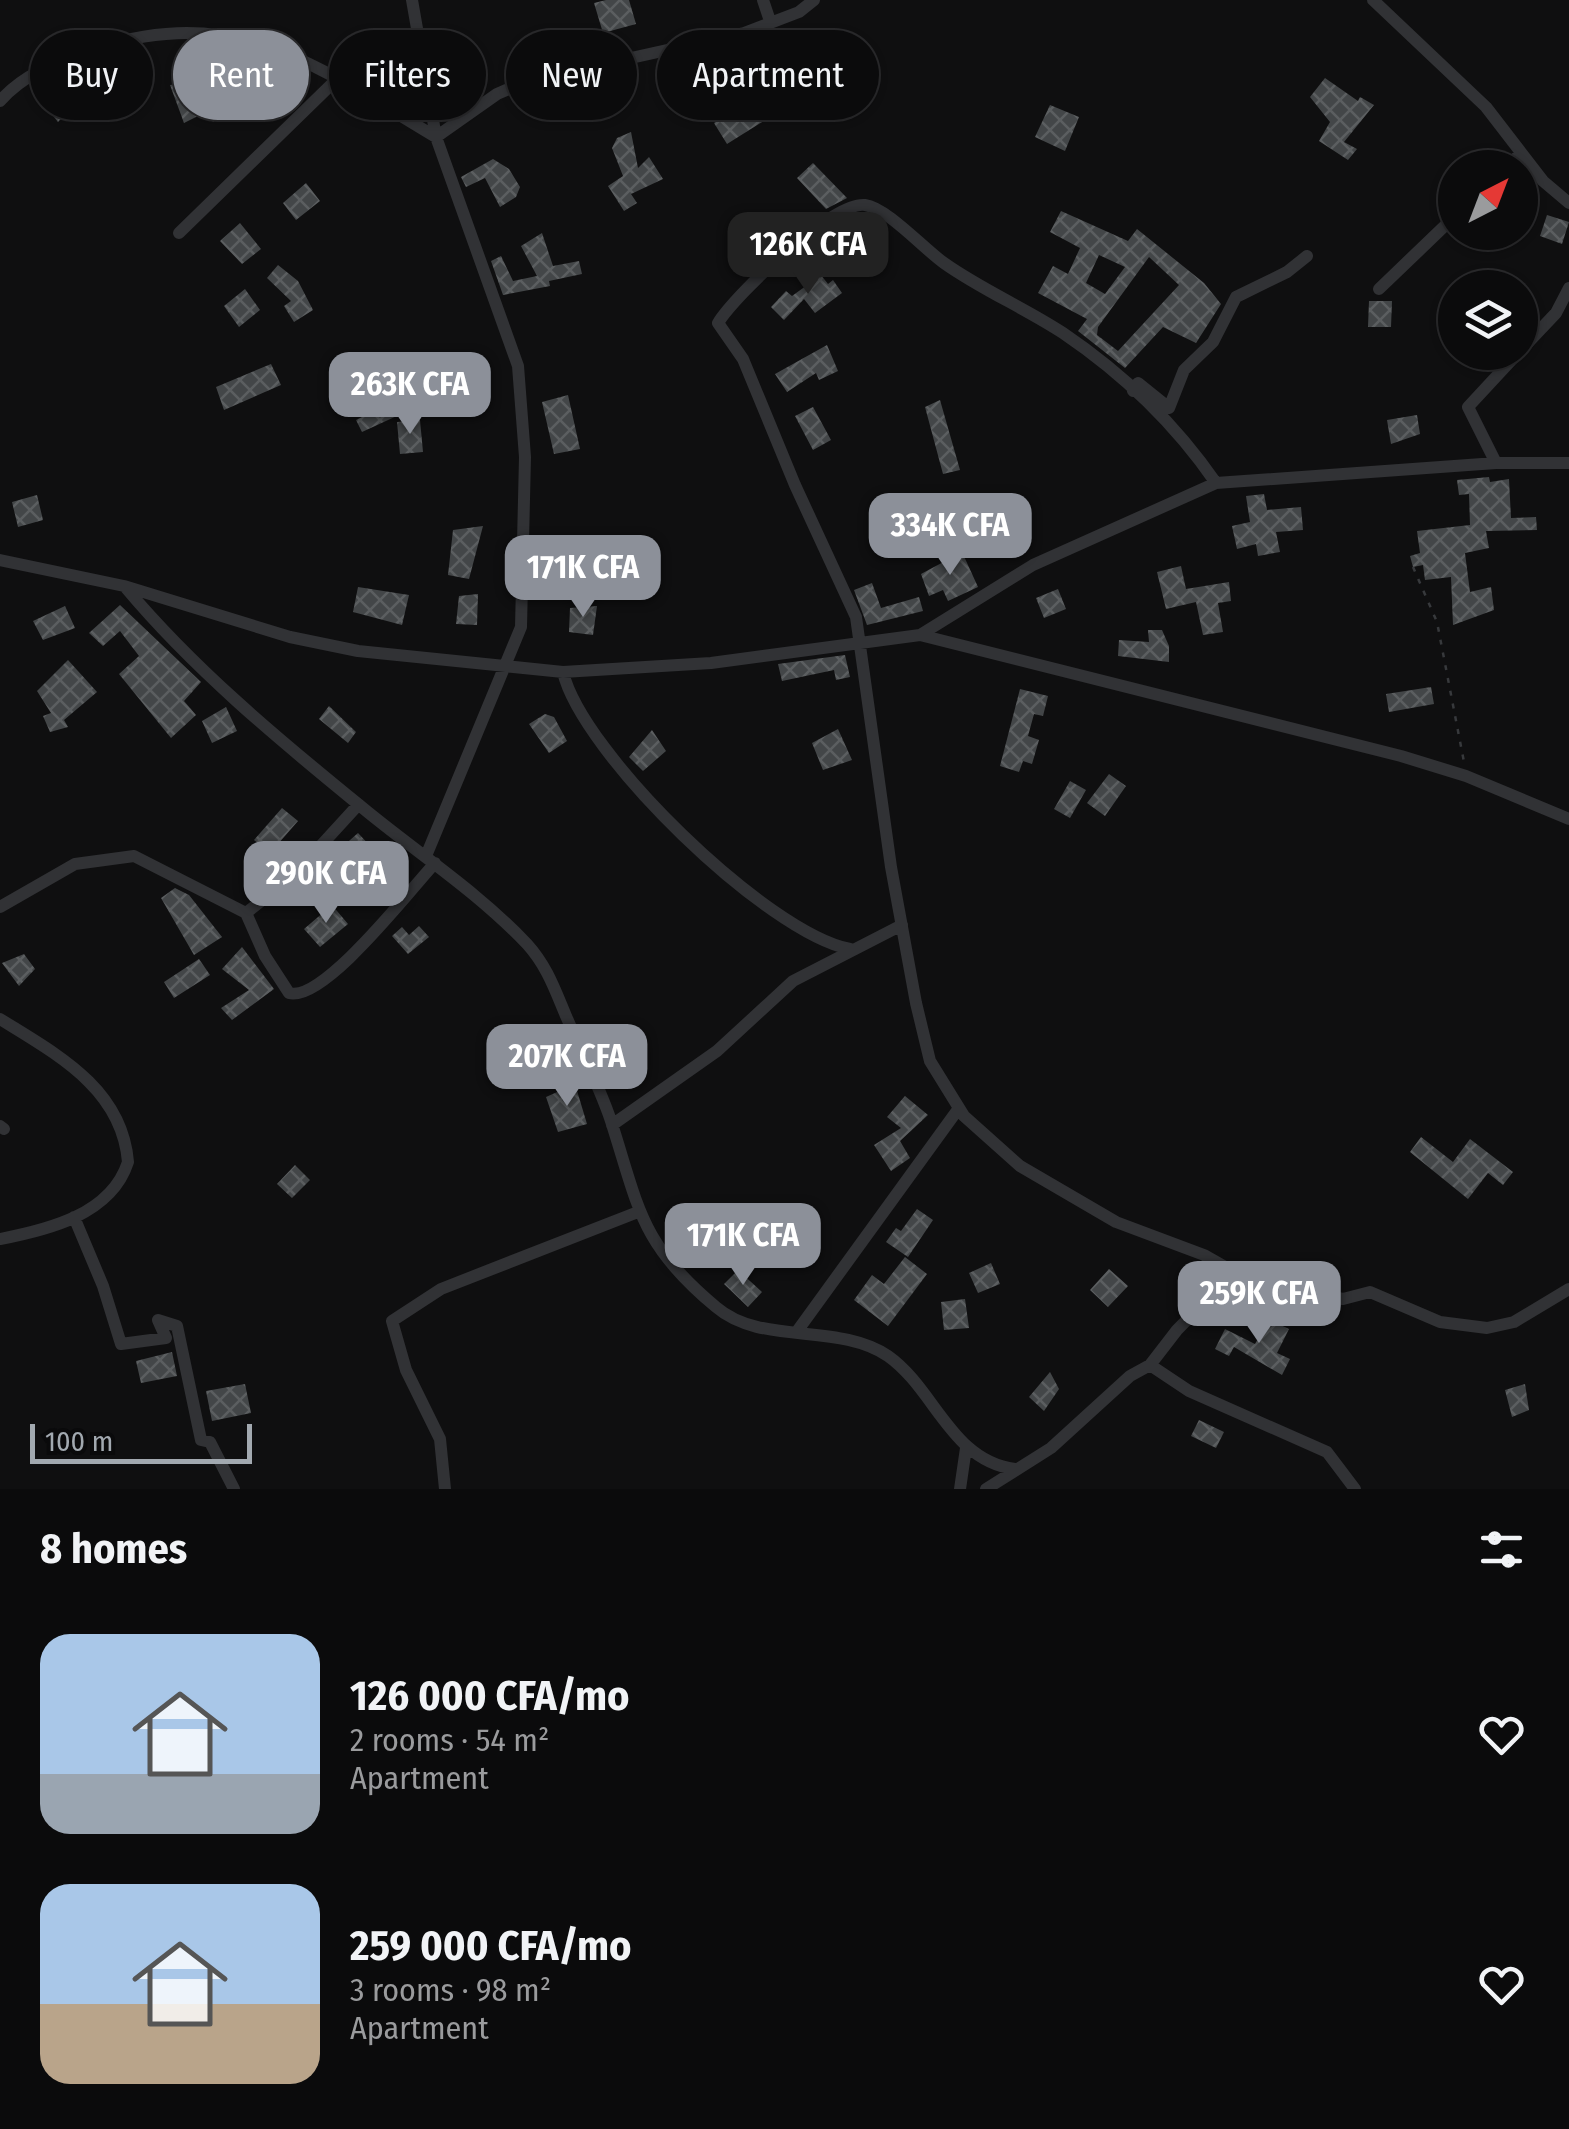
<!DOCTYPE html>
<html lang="en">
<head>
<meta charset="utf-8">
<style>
  :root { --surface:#0b0b0c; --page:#19191a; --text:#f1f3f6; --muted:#9a9b9d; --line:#2b2b2d; --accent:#8c9099 }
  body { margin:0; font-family:"Fira Sans Condensed",sans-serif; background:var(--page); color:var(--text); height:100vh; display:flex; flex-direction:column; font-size:38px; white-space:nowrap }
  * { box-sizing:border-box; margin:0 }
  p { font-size:32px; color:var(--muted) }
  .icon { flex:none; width:55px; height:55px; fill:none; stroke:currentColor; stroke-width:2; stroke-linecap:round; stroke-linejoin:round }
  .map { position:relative; height:1489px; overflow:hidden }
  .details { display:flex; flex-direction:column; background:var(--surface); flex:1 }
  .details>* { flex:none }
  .banner { position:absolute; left:30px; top:30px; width:1000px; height:90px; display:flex; gap:20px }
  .needle { width:65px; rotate:42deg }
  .fabs { position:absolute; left:1438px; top:150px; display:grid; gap:20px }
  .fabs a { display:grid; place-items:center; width:100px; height:100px; border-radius:50%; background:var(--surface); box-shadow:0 2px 8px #0004,0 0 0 2px var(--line); font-size:50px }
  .scale { position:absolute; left:30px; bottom:25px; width:222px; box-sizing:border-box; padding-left:10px; border:5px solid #a2a9b0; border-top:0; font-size:28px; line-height:35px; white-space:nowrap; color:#a2a9b0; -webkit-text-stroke:8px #0a0a0b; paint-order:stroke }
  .price { position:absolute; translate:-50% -85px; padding:0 22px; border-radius:20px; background:var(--accent); color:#fff; font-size:32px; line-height:65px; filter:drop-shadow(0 2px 5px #0008) }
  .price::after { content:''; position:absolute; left:50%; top:60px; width:30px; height:22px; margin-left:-15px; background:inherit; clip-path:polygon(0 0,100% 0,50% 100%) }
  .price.selected { background:#222; color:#fff }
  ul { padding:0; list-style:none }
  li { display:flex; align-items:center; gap:30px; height:250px; padding:0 40px }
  li span { display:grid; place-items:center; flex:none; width:280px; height:200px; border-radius:30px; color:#555 }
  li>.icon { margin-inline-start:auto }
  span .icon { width:120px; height:120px; fill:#fffc; stroke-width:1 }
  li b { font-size:42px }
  h2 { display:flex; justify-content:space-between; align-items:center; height:120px; padding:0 40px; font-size:42px }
  .tag { padding:0 35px; border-radius:45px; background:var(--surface); box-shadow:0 2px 8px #0004,0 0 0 2px var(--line); font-size:35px; line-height:90px }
  .tag.selected { background:var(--accent); color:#fff }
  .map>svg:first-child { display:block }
</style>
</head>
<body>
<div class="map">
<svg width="1569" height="1489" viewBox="0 0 1569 1489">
  <defs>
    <pattern id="building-cross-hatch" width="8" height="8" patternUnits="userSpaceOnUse" patternTransform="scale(2.5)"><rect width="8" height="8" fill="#434648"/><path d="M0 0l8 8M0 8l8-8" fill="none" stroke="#5b5e60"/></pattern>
  </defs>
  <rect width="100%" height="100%" fill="#0f0f10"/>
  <!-- building -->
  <path fill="url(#building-cross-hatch)" fill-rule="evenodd" d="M606 0H629L636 24 603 33 594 3Z
    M1325 78 1358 101 1360 97 1374 105 1344 142 1357 149 1348 160 1319 141 1330 122 1310 97Z
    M183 83 193 108 215 92 228 110 213 122 206 112 184 123 170 85Z
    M60 86 76 103 58 122 43 103Z
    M764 91 778 112 727 144 714 123Z
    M1050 105 1079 117 1065 151 1035 137Z
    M631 132 638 168 649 157 663 179 631 194 637 203 624 211 608 186 623 176 612 148 617 138Z
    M493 159 509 169 520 187 516 197 500 207 485 178 466 187 461 177Z
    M813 163 847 198 826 209 797 178Z
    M306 183 320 201 296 220 283 203Z
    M1061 211 1128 241 1137 229 1204 283 1221 304 1196 343 1163 327 1125 368 1078 331 1087 319 1038 293 1053 266 1068 274 1080 248 1050 232ZM1099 255 1125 267 1105 294 1086 283ZM1149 257 1179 285 1118 351 1097 335 1098 327Z
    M1547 215 1569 222 1562 244 1540 236Z
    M240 223 261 249 242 264 220 241Z
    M542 233 553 266 579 261 582 274 549 281 550 286 503 295 491 261 501 256 513 281 537 276 521 246Z
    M278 265 298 281 313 310 294 322 284 306 291 301 267 278Z
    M821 275 828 284 833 280 842 293 815 313 804 299 784 320 771 307 786 291 792 296Z
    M245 289 260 310 239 327 224 306Z
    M1369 301H1392L1391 327H1368Z
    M827 345 838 371 819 380 816 373 787 392 775 374Z
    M271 364 281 385 224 410 216 387Z
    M568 395 580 449 554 454 542 402Z
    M399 397V415L362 432 356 420 376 410 374 399Z
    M940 400 960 470 943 474 925 407Z
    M813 407 831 440 813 450 795 416Z
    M1417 415 1420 434 1391 444 1387 420Z
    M420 420 423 452 400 454 397 422Z
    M1489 477 1490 482 1509 479 1511 518 1536 517 1537 530 1486 531 1489 548 1465 553 1470 592 1491 587 1494 610 1453 625 1451 577 1425 580 1423 565 1413 567 1410 556 1420 553 1417 531 1470 525 1469 494 1459 495 1457 480Z
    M1264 494 1267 510 1301 507 1303 530 1276 532 1280 552 1258 556 1256 544 1237 549 1232 526 1250 522 1246 496Z
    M37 495 43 520 18 527 12 502Z
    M483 526 469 579 448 575 453 530Z
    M962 552 978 587 948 601 943 590 929 596 921 574Z
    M1181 566 1186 589 1229 582 1231 601 1218 603 1223 632 1203 635 1196 602 1166 609 1157 572Z
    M872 583 881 608 919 597 923 611 867 625 854 590Z
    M358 587 409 595 402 625 353 612Z
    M1058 589 1066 609 1044 618 1036 598Z
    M478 594 477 625 456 624 459 596Z
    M120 605 201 682 184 701 196 715 171 738 119 674 139 656 120 631 103 646 89 633Z
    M65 606 75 628 43 640 33 621Z
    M597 606 593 635 569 632 570 608Z
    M1148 630H1162L1169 646V662L1118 656 1119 640 1149 642Z
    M845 655 850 677 836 680 834 670 782 681 778 664Z
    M68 660 97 692 64 720 68 727 50 732 43 716 51 713 37 691Z
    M1431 687 1434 704 1389 712 1386 694Z
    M1020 689 1048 696 1043 716 1034 714 1028 736 1039 740 1032 764 1023 761 1019 772 1000 766Z
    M329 706 356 732 348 743 319 719Z
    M226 707 237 731 212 743 202 721Z
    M545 714 554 717 567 741 549 753 529 724Z
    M838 729 852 760 823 770 812 743Z
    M652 730 666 751 643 771 629 757Z
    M1109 774 1126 786 1105 816 1087 803Z
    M1070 781 1086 790 1070 818 1054 809Z
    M282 808 298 821 270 853 254 840Z
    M358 833 374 850 365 858 388 880 371 899 333 855Z
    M175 888 189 895 222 937 194 955 161 898Z
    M332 905 348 924 320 947 304 929Z
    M419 926 429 937 408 954 392 936 402 927 409 935Z
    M242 947 274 989 232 1020 221 1008 249 990 222 969Z
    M24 954 35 969 19 986 2 963Z
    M199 959 210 975 174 998 164 982Z
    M575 1084 587 1124 558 1132 546 1097Z
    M905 1096 928 1115 900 1141 910 1158 891 1171 874 1145 901 1128 887 1117Z
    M1421 1137 1453 1162 1470 1139 1513 1172 1503 1185 1488 1173 1468 1199 1410 1152Z
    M295 1165 310 1180 292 1198 277 1184Z
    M917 1209 933 1220 908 1257 886 1242 896 1228 901 1231Z
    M905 1257 927 1274 888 1326 854 1300 872 1275 884 1284Z
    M991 1263 1000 1284 978 1293 969 1273Z
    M1109 1269 1128 1286 1108 1307 1090 1290Z
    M738 1270 762 1292 748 1307 724 1284Z
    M965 1299 969 1328 944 1330 941 1302Z
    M1268 1319 1289 1329 1277 1353 1290 1359 1282 1375 1234 1347 1229 1356 1215 1349 1225 1329 1255 1344Z
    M172 1352 177 1376 141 1383 136 1361Z
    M1050 1372 1059 1389 1044 1411 1029 1397Z
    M245 1384 251 1413 212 1421 206 1391Z
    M1525 1384 1529 1410 1512 1417 1505 1390Z
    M1199 1420 1224 1432 1216 1448 1191 1436Z"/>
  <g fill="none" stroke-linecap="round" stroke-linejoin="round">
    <!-- path -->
    <path stroke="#37393c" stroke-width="2.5" stroke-dasharray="5 8" stroke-linecap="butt" d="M1413 567 1437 622 1464 762"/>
    <!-- minor -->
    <path stroke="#313235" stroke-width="12" d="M412 0 436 137 518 366 525 457 521 627 426 856
      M763 0 771 24
      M1373 0 1486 107 1543 181 1569 203
      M0 101C24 74 53 64 86 52 232 0 314 64 436 137L497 94 527 81 744 33 799 12 814 0
      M1506 168 1521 153
      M179 233 337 79
      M1379 289 1455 216
      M1520 351 1556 313 1569 288
      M1133 391 1138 383 1169 408 1184 370 1213 342 1236 297 1287 272 1307 256
      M1496 463 1468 407 1519 352
      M1216 483C1176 425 1122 373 1063 333 1025 308 982 290 944 263 924 249 887 208 865 205 833 201 735 295 718 323L743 359 795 485 856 617 891 867 916 1003 930 1061 964 1116 1020 1166 1116 1222 1204 1255 1234 1272 1279 1281 1297 1290 1343 1299 1370 1292 1440 1322 1487 1328 1514 1322 1569 1289
      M0 560 124 586 290 637 358 651 563 672 711 663 920 635 1401 756 1466 776 1569 819
      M126 588C193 668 277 738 358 804 414 851 476 890 527 944 547 966 555 990 566 1016 581 1051 599 1085 611 1121 639 1208 640 1244 716 1307 761 1346 838 1322 888 1356 935 1389 951 1461 1015 1469
      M920 635 1033 565 1216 483 1496 463H1569
      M563 672C582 753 767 933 850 949
      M358 805 294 875 246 913 265 956 289 993C323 1003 410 890 435 863
      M0 907 75 864 134 856 246 913
      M0 1019C56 1054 122 1088 128 1162 111 1215 47 1230 0 1239
      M612 1125 717 1051 793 981 902 925
      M0 1126 4 1129
      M74 1217 103 1286 121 1344 166 1338 158 1320 177 1326 201 1440 210 1442 234 1489
      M798 1330 959 1108
      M1150 1365 1189 1391 1327 1452 1355 1489
      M445 1489 440 1439 406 1370 392 1321 441 1289 638 1212
      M960 1489 966 1448
      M986 1489 1051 1448 1130 1376 1150 1365 1177 1330 1234 1272"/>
  </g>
</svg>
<div class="fabs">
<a><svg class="needle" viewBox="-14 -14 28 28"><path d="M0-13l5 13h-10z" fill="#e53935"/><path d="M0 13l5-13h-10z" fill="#9a9b9d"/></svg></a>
<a><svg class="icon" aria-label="layers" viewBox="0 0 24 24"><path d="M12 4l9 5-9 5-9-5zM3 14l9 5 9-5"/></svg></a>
</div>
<div class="scale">100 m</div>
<b class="price selected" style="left:808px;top:297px">126K CFA</b>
<b class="price" style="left:410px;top:437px">263K CFA</b>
<b class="price" style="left:950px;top:578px">334K CFA</b>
<b class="price" style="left:583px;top:620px">171K CFA</b>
<b class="price" style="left:326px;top:926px">290K CFA</b>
<b class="price" style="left:567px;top:1109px">207K CFA</b>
<b class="price" style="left:743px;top:1288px">171K CFA</b>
<b class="price" style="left:1259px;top:1346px">259K CFA</b>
<div class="banner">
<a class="tag">Buy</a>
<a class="tag selected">Rent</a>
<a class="tag">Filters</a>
<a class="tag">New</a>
<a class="tag">Apartment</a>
</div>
</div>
<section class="details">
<h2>8 homes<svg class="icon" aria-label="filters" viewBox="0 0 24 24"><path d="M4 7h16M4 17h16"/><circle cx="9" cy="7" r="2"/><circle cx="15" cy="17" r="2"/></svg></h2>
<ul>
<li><span style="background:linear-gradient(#a9c7e8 70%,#9aa5b1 0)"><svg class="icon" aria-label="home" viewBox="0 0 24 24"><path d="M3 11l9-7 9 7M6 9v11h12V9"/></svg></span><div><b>126 000 CFA/mo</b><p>2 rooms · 54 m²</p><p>Apartment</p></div><svg class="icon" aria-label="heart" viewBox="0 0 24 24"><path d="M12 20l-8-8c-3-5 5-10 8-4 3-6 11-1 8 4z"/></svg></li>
<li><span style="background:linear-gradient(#a9c7e8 60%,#b9a48a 0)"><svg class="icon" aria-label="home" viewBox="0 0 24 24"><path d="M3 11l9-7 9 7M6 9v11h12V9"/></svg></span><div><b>259 000 CFA/mo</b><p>3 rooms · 98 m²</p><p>Apartment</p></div><svg class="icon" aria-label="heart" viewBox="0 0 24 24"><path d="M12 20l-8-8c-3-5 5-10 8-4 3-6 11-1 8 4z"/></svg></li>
</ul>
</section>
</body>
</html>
